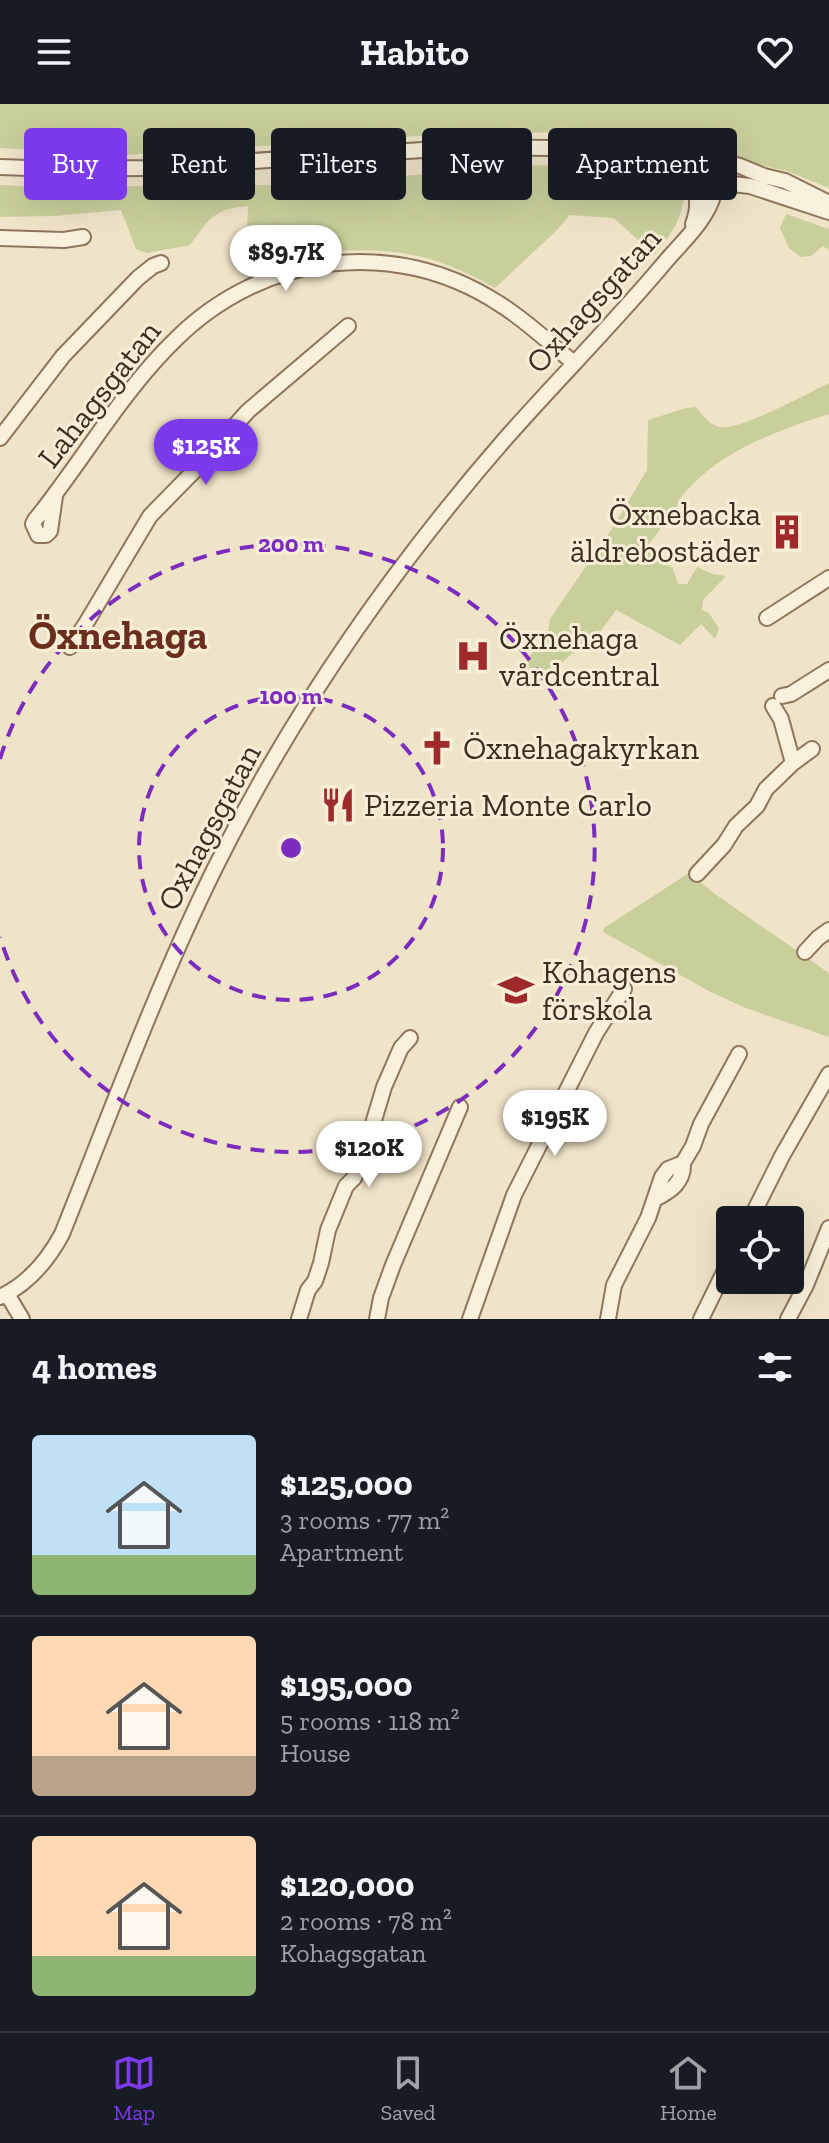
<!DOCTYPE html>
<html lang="en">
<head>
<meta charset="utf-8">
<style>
  :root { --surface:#171b24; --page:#20242c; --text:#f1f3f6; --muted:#9ea1a6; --line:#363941; --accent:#7c3aed }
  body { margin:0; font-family:"Zilla Slab",serif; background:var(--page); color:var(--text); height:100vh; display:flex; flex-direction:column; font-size:30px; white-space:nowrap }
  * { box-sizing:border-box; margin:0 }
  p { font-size:26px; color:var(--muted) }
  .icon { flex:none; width:44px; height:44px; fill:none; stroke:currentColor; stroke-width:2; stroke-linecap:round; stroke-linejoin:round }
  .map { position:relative; height:1215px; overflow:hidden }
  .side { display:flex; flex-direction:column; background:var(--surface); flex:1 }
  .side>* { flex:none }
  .top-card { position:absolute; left:24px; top:24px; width:782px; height:72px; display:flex; gap:16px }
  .buttons { position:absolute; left:716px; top:1102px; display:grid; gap:16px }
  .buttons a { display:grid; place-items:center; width:88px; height:88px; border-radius:8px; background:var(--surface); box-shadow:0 8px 32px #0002; font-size:40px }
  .price { position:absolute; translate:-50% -68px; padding:0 18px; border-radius:28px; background:#fff; color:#222; font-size:26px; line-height:52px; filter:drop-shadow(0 2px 4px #0008) }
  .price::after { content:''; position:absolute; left:50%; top:48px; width:24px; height:18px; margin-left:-12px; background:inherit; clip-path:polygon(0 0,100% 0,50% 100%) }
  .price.selected { background:var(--accent); color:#fff }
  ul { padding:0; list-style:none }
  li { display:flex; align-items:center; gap:24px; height:200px; padding:0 32px }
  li+li { border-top:2px solid var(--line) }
  li span { display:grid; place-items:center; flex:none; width:224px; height:160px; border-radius:8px; color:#555 }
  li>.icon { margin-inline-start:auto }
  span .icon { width:96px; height:96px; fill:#fffc; stroke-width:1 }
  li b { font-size:34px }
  h2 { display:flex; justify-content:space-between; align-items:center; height:96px; padding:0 32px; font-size:34px }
  .chip { padding:0 28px; border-radius:8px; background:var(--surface); box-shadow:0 8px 32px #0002; font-size:28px; line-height:72px }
  .chip.selected { background:var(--accent); color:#fff }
  header { display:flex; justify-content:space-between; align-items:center; height:104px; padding:0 32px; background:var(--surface); font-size:36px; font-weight:700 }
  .tabs { display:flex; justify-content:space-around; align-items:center; height:112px; border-top:2px solid var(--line); background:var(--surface); font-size:22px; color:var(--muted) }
  .tabs a { display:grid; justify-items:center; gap:4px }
  .tabs .selected { color:var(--accent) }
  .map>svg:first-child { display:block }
</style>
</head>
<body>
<header><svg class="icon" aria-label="menu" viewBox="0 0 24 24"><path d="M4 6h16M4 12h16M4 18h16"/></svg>Habito<svg class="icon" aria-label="heart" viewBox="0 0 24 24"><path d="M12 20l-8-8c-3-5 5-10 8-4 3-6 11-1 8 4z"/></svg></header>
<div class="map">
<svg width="829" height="1215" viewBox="0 0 829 1215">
  <rect width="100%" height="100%" fill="#f0e4c8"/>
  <!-- green -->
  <path fill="#c9cf9b" d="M0 0H829V84L787 67 671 42 565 28 435 31 121 51 0 44Z
    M541 61 616 69 666 77 684 90C683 114 670 133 654 151L614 114 570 111 556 127 495 184C480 176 465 168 450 162 393 139 334 146 275 154L254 135 247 124 248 102C213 105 210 114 190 141L147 149 136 145 121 106 54 112 0 113V81L41 83 285 81Z
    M786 110 829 125V146L823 142 811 152 800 153 789 144 780 124Z
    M829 279V310C780 326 727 344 691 382 685 389 679 393 677 403L648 441 673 465 678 480H687L697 463 713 470 726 472 703 496 702 506 708 508 719 524 715 535 701 520 680 541 616 506 586 548 575 547 539 579 520 585 510 577 548 529 550 515 613 423 647 366 648 316 686 304 696 303C703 311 709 321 720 323 738 328 808 289 829 279Z
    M689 769 715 790 829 869V933L743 903 709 887 603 828 604 824Z"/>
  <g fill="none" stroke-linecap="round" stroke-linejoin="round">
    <!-- minor casing -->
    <g stroke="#8d765c" stroke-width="18">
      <path id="minor" d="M653 58 686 66 715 78 750 82 829 108
        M0 63 56 65 144 64 469 43 551 44 613 51 712 55 740 62 764 72 785 77 829 99
        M680 68C698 83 701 98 693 120
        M0 134 64 136 83 133
        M0 334 63 252 138 174 153 162 161 159
        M55 392 50 427 46 431H38L33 420 35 416C82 358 122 287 176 235 263 149 394 132 498 199 526 216 549 239 574 259
        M767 514 829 474
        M70 543 85 521 150 412 197 364 248 307 348 222
        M782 592 791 590 829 566
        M793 659 812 645
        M697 770 724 741 736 722 757 702 766 685 793 659 781 615 773 602
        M805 848 818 834 829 826
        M655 1095C671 1087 684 1078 683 1059
        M750 1116 782 1052 829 970
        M7 1190 22 1215
        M0 1193C28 1180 48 1156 62 1130 111 1008 156 884 214 766 291 610 392 465 506 334 559 274 615 218 666 157 684 136 707 116 714 89 719 72 708 61 694 54
        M299 1215 308 1186 315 1177 321 1159 328 1126 346 1082 354 1074 363 1053 384 983 401 944 410 934
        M377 1215 381 1194 393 1161 460 1003
        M470 1215 514 1091 596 929 624 885
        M608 1215 614 1181 648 1114 662 1073 668 1065 683 1059 693 1042 701 1020 739 950
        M701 1215 730 1156
        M788 1215 806 1181 829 1124"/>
    </g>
    <!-- minor -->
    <use href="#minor" stroke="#faf1dc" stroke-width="14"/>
  </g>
  <!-- distance rings -->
  <g fill="none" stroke="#7b2cbf" stroke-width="4" stroke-dasharray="14 10">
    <circle cx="291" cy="744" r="152"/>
    <path d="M0 655A304 304 0 1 1 0 833"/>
  </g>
  <!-- icons -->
  <defs>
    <g id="building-bare" transform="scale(2.76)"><path d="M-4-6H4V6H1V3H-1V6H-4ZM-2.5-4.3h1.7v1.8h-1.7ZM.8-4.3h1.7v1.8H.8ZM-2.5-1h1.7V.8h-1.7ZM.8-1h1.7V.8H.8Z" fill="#9e2a2b" stroke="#f7eed8" stroke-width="2.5" paint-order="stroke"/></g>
    <g id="hospital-bare" transform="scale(2.76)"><path d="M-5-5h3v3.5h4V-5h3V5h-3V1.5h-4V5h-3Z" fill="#9e2a2b" stroke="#f7eed8" stroke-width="2.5" paint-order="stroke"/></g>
    <g id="church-bare" transform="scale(2.76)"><path d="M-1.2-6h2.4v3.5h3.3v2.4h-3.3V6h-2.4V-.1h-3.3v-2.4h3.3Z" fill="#9e2a2b" stroke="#f7eed8" stroke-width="2.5" paint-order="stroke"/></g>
    <g id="restaurant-bare" transform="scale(2.76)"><path d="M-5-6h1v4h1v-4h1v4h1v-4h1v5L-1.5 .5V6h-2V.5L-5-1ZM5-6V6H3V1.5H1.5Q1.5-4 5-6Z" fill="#9e2a2b" stroke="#f7eed8" stroke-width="2.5" paint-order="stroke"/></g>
    <g id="school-bare" transform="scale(2.76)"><path d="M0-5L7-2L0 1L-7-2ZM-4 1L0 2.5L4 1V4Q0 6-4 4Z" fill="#9e2a2b" stroke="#f7eed8" stroke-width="2.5" paint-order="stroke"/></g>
  </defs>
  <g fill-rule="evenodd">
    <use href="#building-bare" x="787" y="428"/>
    <use href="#hospital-bare" x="473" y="552"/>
    <use href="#church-bare" x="437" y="644"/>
    <use href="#restaurant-bare" x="338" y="701"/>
    <use href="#school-bare" x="516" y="886"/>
  </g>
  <g text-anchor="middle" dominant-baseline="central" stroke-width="6" stroke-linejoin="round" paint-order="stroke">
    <!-- street labels -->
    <g font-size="32" fill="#3d2e20" stroke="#f7eed8">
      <text transform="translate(593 196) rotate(-48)">Oxhagsgatan</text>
      <text transform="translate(99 290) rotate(-52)">Lahagsgatan</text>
      <text transform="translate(209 723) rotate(-62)">Oxhagsgatan</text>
    </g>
    <!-- poi labels -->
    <g font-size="32" fill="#3d2e20" stroke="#f7eed8" text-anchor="start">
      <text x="761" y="410" text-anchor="end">Öxnebacka<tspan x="761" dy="37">äldrebostäder</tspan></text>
      <text x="499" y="534">Öxnehaga<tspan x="499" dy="37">vårdcentral</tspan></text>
      <text x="463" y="644">Öxnehagakyrkan</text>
      <text x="364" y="701">Pizzeria Monte Carlo</text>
      <text x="542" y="868">Kohagens<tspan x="542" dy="37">förskola</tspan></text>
    </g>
    <!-- district labels -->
    <g font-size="40" font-weight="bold" fill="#6b2e1e" stroke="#f7eed8">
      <text x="118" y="531">Öxnehaga</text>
    </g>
  </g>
  <circle cx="291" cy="744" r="12" fill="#7b2cbf" stroke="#f7eed8" stroke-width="4"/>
  <g font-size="24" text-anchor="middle" font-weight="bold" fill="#7b2cbf" stroke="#f7eed8" stroke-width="6" stroke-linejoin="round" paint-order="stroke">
    <text x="291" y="448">200 m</text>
    <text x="291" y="600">100 m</text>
  </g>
</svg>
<div class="buttons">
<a><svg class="icon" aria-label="locate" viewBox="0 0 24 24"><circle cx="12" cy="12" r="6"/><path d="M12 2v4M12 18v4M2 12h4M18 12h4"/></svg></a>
</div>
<b class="price" style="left:286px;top:189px">$89.7K</b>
<b class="price selected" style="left:206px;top:383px">$125K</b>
<b class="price" style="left:555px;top:1054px">$195K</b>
<b class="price" style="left:369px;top:1085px">$120K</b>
<div class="top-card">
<a class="chip selected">Buy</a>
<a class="chip">Rent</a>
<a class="chip">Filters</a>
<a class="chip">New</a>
<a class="chip">Apartment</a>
</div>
</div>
<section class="side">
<h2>4 homes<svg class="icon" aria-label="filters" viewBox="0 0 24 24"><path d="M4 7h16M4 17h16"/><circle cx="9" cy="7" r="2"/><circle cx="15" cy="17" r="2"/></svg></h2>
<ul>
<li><span style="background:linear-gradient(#bfe0f5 75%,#8fb573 0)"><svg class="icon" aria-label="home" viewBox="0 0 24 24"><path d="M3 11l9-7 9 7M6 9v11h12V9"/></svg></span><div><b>$125,000</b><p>3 rooms · 77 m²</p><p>Apartment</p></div></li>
<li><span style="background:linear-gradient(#ffd9b3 75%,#b9a48a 0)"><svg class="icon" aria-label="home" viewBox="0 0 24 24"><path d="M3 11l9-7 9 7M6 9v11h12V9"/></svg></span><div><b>$195,000</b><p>5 rooms · 118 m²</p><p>House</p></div></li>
<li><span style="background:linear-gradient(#ffd9b3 75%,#8fb573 0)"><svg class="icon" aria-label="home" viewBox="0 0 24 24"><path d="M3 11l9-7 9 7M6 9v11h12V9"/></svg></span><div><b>$120,000</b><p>2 rooms · 78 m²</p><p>Kohagsgatan</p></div></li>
</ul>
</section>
<nav class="tabs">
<a class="selected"><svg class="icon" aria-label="map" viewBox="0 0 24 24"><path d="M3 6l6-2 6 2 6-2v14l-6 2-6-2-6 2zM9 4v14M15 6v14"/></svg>Map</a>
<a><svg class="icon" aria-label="saved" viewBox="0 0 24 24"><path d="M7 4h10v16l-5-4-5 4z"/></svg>Saved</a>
<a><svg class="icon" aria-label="home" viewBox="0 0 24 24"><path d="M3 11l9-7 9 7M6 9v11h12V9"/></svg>Home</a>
</nav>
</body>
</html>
